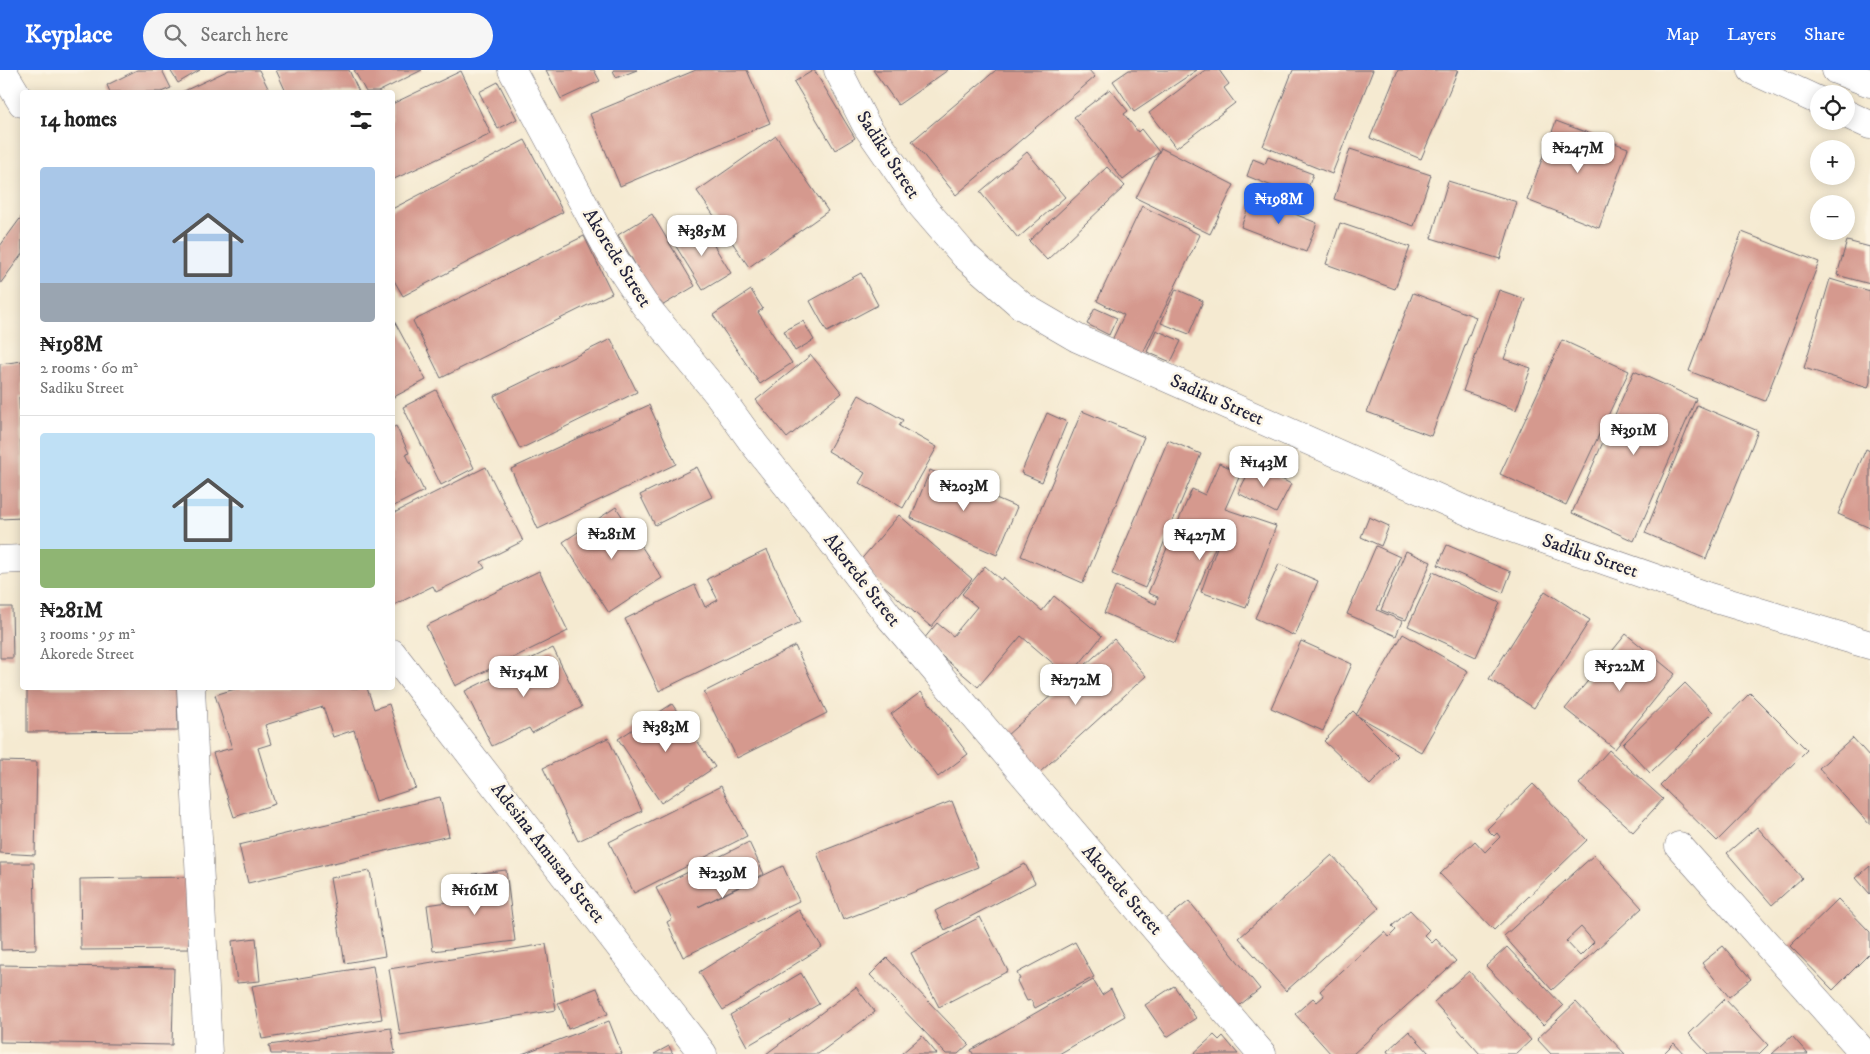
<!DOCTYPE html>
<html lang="en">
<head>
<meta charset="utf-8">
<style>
  :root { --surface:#fff; --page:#f6f6f6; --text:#222; --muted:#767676; --line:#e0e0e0; --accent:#2563eb }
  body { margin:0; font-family:"IM FELL DW Pica",serif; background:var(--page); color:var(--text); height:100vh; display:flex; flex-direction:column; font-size:19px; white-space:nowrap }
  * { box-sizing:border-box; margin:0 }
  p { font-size:16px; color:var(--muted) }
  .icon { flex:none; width:28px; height:28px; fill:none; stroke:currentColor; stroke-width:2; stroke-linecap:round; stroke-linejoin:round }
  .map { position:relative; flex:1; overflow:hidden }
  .side { position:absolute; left:20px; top:20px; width:375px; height:600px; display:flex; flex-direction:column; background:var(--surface); border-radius:5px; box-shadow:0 2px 12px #0003 }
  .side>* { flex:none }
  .fabs { position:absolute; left:1810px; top:15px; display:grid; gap:10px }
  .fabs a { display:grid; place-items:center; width:45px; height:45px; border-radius:50%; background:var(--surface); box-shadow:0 2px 12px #0003; font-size:25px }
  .price { position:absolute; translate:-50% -42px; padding:0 11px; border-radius:10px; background:#fff; color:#222; font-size:16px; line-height:32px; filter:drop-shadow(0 1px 2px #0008) }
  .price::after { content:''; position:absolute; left:50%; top:30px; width:15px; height:11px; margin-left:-8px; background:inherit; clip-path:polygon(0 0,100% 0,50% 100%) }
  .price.on { background:var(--accent); color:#fff }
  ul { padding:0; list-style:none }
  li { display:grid; align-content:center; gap:10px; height:265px; padding:0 20px }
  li+li { border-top:1px solid var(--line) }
  li span { display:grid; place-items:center; height:155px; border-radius:5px; color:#555 }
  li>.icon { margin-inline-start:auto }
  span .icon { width:90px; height:90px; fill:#fffc; stroke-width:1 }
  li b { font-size:21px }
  h2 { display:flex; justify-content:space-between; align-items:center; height:60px; padding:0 20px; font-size:21px }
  header { display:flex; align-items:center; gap:30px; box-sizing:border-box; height:70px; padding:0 25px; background:var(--accent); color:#fff }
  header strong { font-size:24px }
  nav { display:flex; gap:28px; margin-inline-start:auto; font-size:18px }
  .search { width:350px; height:45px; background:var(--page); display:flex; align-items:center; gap:12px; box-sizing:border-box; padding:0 18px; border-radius:28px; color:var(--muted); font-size:19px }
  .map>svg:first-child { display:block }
</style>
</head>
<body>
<header>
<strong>Keyplace</strong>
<div class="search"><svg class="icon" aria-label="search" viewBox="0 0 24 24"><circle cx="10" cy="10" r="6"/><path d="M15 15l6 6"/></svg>Search here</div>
<nav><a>Map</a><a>Layers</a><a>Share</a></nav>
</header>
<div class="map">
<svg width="1870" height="984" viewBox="0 0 1870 984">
  <rect width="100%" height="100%" fill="#fcf5e5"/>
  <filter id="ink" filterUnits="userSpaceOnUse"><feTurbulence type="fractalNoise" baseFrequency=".02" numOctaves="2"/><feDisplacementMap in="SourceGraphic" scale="10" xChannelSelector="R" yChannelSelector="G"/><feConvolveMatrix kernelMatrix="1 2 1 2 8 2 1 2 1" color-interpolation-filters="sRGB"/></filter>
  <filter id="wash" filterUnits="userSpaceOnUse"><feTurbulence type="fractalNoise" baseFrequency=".0096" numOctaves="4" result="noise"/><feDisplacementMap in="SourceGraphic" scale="20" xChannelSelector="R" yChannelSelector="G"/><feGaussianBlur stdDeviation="1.12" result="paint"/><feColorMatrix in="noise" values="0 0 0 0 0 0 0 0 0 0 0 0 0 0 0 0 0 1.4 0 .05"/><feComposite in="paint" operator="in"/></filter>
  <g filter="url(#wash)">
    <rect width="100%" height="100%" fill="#f5ead1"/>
    <g id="blocks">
      <!-- building -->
      <path fill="#d5998e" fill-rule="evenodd" d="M137 0H162L171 18 161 22H110L107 15Z
        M170 0H200L178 13Z
        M229 0H259L270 22H182Z
        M276 0H349L359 22H286Z
        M354 0H422L378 22H366Z
        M546 0H594L600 11 561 29Z
        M613 0H637L616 8Z
        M696 0H747L770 53 620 116 590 44Z
        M814 0 855 68 835 80 794 12Z
        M873 0H948L898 35Z
        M996 0H1089L1095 7 956 125 912 71Z
        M1129 0H1197L1134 42 1113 11Z
        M1205 0H1219L1229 14 1224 18 1235 33 1176 78 1149 43Z
        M1293 0H1373L1332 104 1263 76Z
        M1398 0H1458L1421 89 1370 68Z
        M461 1 491 64 392 110V34Z
        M498 12 517 49 498 59 479 22Z
        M1110 19 1128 41 1124 44 1138 62 1141 59 1159 82 1161 78 1234 115 1210 164 1136 128 1159 82 1123 110 1074 47Z
        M1556 51 1628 78 1599 158 1527 130Z
        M776 66 828 141 749 197 697 121Z
        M525 70 563 142 403 226 392 207V139Z
        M1350 79 1431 105 1414 156 1334 129Z
        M1027 82 1065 127 1018 168 980 122Z
        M1268 87 1313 104 1304 129 1247 106 1253 89 1265 94Z
        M1107 97 1125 116 1047 190 1029 171Z
        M1448 111 1517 132 1500 189 1431 168Z
        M1252 127 1317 153 1306 182 1241 157Z
        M1142 136 1200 165 1141 287 1111 272 1124 245 1097 231Z
        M652 144 695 216 660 237 618 165Z
        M22 146V184L0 214V176Z
        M700 153 731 203 703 220 672 170Z
        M1340 153 1410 177 1395 219 1326 194Z
        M1742 162 1819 192 1765 331 1689 301Z
        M584 166 612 223 441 308 413 251Z
        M1847 171 1870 177V214L1837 205Z
        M861 203 878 235 827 262 810 231Z
        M1830 209 1870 221V312L1868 318 1804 298Z
        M1176 219 1203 231 1189 264 1161 253Z
        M751 220 763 239 758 242 792 293 760 314 713 245Z
        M1499 220 1525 229 1504 289 1531 298 1516 340 1463 321Z
        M1413 223 1476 247 1431 366 1367 342Z
        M1095 238 1117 248 1109 265 1087 254Z
        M392 247 426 310 392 328Z
        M803 251 814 270 795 281 784 261Z
        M1156 260 1181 271 1171 292 1147 282Z
        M611 269 637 322 520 379 494 326Z
        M1562 270 1629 301 1566 435 1500 404Z
        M811 285 842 323 787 368 756 330Z
        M22 291V327H19L22 396V448L0 449V294Z
        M1634 301 1696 329 1634 471 1572 443Z
        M436 320 474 398 441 415 403 337Z
        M859 325 903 350 899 356 937 377 903 438 859 413 865 403 828 381Z
        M649 335 676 394 538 459 511 399Z
        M1697 335 1758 361 1706 489 1645 463Z
        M1082 341 1144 367 1083 513 1021 486Z
        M1047 343 1067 352 1042 412 1021 403Z
        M396 356 409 383 406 384 424 421 392 437V358Z
        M1168 370 1201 384 1145 518 1112 504Z
        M1866 379 1870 381V458L1838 444Z
        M1219 393 1241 403 1225 439 1276 456 1246 538 1201 522 1227 449 1175 573 1104 543 1116 516 1156 534 1158 527 1148 523 1192 419 1205 425Z
        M1253 394 1291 414 1276 443 1238 423Z
        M486 397 523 471 481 492 485 498 436 522 433 516 392 536V444Z
        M697 397 712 427 655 455 640 425Z
        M930 400 1017 437 997 485 911 448Z
        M616 437 662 508 609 543 563 472Z
        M899 445 972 509 931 557 858 493Z
        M1369 447 1389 456 1381 476 1361 467Z
        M1447 475 1511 502 1503 523 1438 495Z
        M1376 476 1400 487 1377 540 1402 551 1396 566 1347 544Z
        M767 480 801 552 659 621 625 549 695 515 705 537 718 530 707 509Z
        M1406 481 1431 492 1406 550 1381 540Z
        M1279 494 1318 511 1295 566 1255 548Z
        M985 496 1001 510 1003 507 1042 541 1054 526 1102 566 1069 607 1021 566 978 617 923 570 937 553 953 566 977 537 962 524Z
        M539 501 568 561 455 616 426 556Z
        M1433 502 1500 533 1476 587 1408 556Z
        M1545 521 1590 550 1534 638 1489 609Z
        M0 537H12L13 588H0Z
        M1403 564 1468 601 1421 682 1356 645Z
        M1626 564 1675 604 1615 679 1565 639Z
        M1114 569 1146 606 1039 703 1006 666Z
        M1301 571 1352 594 1323 661 1271 638Z
        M795 576 827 643 737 688 704 622Z
        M553 578 582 637 532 663 529 658 492 676 465 621Z
        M1685 613 1713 642 1650 703 1623 674Z
        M27 618H177L178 661 27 662Z
        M238 618H367L374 639 389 634 416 718 376 731 354 660 333 667 323 637 265 655 271 674 258 678 275 734 234 747 213 683 232 678 215 625Z
        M921 622 968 684 938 707 891 644Z
        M1750 623 1807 680 1717 771 1660 715Z
        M672 634 715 697 661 733 618 669Z
        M1353 641 1398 686 1370 715 1324 671Z
        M608 668 642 741 578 771 543 698Z
        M1853 668 1870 687V755L1819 698Z
        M1609 680 1663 729 1633 762 1579 714Z
        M0 691 37 692 35 785 0 783Z
        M1533 714 1587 770 1494 860 1440 804 1475 771 1485 782 1500 767 1497 763 1494 766 1487 759Z
        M721 716 747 766 634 823 609 772Z
        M440 727 449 766 248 813 239 775Z
        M952 731 978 797 843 850 817 783Z
        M1757 757 1802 808 1772 835 1727 783Z
        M749 772 764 804 698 837 783 796 799 831 683 887 667 852 672 849 656 818Z
        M1332 785 1379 838 1286 921 1239 868Z
        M1594 785 1642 838 1552 920 1504 866ZM1581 857 1594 872 1580 886 1566 871Z
        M0 793H34L36 879 1 880Z
        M1025 794 1035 813 945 860 935 841Z
        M1870 796V824L1856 808Z
        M506 800 515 871 433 881 427 835 476 828 473 804Z
        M370 801 385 886 345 893 330 808Z
        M188 807 189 879 81 880 80 809Z
        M1838 829 1870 862V883L1833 920 1790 876Z
        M1189 831 1260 919 1236 938 1165 850Z
        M799 840 822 877 723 940 699 902Z
        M1410 840 1429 860 1424 865 1432 873 1436 869 1456 891 1353 984H1331L1295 944 1313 928 1317 932 1324 926 1320 921 1385 862 1389 867 1396 860 1392 856Z
        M980 847 1008 901 939 937 911 883Z
        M256 868 260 911 237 913 232 871Z
        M1075 872 1094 907 1035 938 1031 930 1027 931 1017 911 1020 909 1017 903Z
        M546 874 556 940 400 965 389 899Z
        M1723 876 1751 909 1729 927 1702 893Z
        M1507 877 1563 936 1543 955 1486 896Z
        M887 888 969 974 958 984H946L870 905Z
        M0 895 174 898 172 975 0 972Z
        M373 896 382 949 262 969 252 916Z
        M1469 901 1531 970 1516 984H1480L1434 932Z
        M801 903 819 934 747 976 730 945Z
        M1093 910 1102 925 1111 919 1125 946 1059 984H973L971 980Z
        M1174 916 1196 948 1167 967 1145 935Z
        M856 917 875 942 818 984H766Z
        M597 918 608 944 568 959 558 933Z
        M1725 929 1768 975 1759 984H1708L1689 964Z
        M1576 932 1625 984H1551L1537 969Z
        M609 951 622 984H522Z
        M391 958 395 984H271L269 975Z
        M1409 961 1429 983 1389 984 1387 981Z
        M1214 965 1219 970 1223 966 1238 984H1193Z
        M922 966 937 984H901Z
        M1792 966 1808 984H1772Z
        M1674 973 1684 984H1663Z
        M669 976 673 984H654Z"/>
    </g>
  </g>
  <g filter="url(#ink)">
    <use href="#blocks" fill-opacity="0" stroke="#6c6870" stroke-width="1"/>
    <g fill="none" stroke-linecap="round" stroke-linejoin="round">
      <!-- minor casing -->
      <g stroke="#6c6870" stroke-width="29">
        <path id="minor" d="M2 0 22 33
          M512 0 609 181 644 234 718 324 754 374 830 469 888 545 1262 984
          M838 0 866 55 922 136 965 186 1022 236 1077 268 1483 448 1709 527 1870 575
          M0 490 22 489
          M392 583 703 984
          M191 618 208 984
          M1679 776 1865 984"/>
      </g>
      <!-- primary casing -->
      <g stroke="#6c6870" stroke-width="29">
        <path id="primary" d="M1752 0 1819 31
          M1836 0 1870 13
          M1846 44 1870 55"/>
      </g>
      <!-- minor -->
      <use href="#minor" stroke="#fff" stroke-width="28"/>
      <!-- primary -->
      <use href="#primary" stroke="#fff" stroke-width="28"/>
    </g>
  </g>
  <g text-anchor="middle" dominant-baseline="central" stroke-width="5" stroke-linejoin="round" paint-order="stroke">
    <!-- street labels -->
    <g font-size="19" fill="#22223b" stroke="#fcf5e5">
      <text transform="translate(888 85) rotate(57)">Sadiku Street</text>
      <text transform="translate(617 188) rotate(58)">Akorede Street</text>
      <text transform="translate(1217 330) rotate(24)">Sadiku Street</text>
      <text transform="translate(1590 486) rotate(19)">Sadiku Street</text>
      <text transform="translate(862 510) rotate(52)">Akorede Street</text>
      <text transform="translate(548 783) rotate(52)">Adesina Amusan Street</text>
      <text transform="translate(1122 820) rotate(49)">Akorede Street</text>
    </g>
  </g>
</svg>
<div class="fabs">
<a><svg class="icon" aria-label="locate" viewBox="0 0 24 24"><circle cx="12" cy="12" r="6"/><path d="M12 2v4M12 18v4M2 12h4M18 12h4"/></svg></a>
<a>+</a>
<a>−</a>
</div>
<b class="price" style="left:1578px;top:104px">₦247M</b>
<b class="price on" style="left:1279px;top:155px">₦198M</b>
<b class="price" style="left:702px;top:187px">₦385M</b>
<b class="price" style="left:1634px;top:386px">₦391M</b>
<b class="price" style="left:1264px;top:418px">₦143M</b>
<b class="price" style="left:964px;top:442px">₦203M</b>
<b class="price" style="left:612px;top:490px">₦281M</b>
<b class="price" style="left:1200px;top:491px">₦427M</b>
<b class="price" style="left:1620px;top:622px">₦522M</b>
<b class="price" style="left:524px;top:628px">₦154M</b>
<b class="price" style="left:1076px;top:636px">₦272M</b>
<b class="price" style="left:666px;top:683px">₦383M</b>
<b class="price" style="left:723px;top:829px">₦239M</b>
<b class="price" style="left:475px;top:846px">₦161M</b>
<section class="side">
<h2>14 homes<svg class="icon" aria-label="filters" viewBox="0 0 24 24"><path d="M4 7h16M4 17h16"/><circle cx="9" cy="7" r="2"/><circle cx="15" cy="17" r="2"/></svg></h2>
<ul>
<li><span style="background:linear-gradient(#a9c7e8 75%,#9aa5b1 0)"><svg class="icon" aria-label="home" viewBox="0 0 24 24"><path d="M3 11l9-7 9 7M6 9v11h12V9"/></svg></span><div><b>₦198M</b><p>2 rooms · 60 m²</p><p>Sadiku Street</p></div></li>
<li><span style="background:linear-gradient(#bfe0f5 75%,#8fb573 0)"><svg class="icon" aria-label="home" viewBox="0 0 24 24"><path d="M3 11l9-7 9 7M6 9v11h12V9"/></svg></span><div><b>₦281M</b><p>3 rooms · 95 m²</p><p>Akorede Street</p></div></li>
</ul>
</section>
</div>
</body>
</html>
